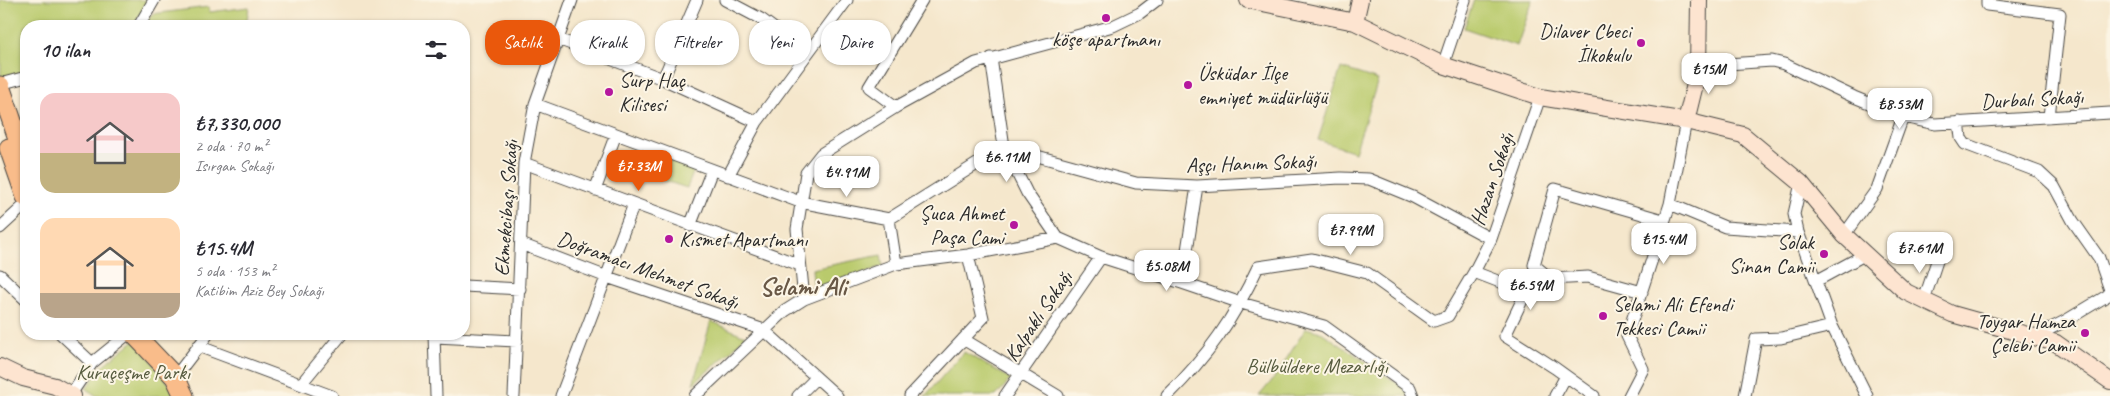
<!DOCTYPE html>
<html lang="tr">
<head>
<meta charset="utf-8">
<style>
  :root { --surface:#fff; --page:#f7f7f7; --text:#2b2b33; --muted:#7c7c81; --accent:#ea580c }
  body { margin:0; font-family:Caveat,sans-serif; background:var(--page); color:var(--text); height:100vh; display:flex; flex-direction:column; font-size:19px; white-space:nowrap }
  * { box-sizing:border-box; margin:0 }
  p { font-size:16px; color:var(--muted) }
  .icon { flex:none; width:28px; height:28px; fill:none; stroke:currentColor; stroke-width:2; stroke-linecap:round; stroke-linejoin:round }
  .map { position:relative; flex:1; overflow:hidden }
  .drawer { position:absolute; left:20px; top:20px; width:450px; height:320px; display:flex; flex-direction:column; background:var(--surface); border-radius:20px; box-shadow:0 1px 4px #0004 }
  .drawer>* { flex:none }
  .guide { position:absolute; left:485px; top:20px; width:475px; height:45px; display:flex; gap:10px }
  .price { position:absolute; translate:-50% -42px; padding:0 11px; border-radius:10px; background:#fff; color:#222; font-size:16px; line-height:32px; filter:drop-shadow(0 1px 2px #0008) }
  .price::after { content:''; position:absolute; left:50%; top:30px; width:15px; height:11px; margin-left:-8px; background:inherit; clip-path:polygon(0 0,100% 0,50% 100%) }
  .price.selected { background:var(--accent); color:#fff }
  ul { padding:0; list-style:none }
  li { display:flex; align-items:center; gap:15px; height:125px; padding:0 20px }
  li span { display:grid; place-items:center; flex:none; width:140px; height:100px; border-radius:15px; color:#555 }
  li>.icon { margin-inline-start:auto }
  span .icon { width:60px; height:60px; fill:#fffc; stroke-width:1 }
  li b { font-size:21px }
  h2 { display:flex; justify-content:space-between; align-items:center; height:60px; padding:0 20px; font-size:21px }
  .tag { padding:0 18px; border-radius:20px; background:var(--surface); box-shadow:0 1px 4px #0004; font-size:18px; line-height:45px }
  .tag.selected { background:var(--accent); color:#fff }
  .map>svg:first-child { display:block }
</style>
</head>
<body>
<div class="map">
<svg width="2110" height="396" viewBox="0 0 2110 396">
  <rect width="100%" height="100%" fill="#fcf5e5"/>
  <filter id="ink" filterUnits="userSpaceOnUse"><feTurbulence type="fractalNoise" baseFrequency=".02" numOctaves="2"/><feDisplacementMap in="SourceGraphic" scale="10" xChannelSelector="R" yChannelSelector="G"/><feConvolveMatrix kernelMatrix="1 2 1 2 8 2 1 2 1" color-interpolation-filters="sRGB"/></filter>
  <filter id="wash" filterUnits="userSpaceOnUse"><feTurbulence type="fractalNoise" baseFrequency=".0096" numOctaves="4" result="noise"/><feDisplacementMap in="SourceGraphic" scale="20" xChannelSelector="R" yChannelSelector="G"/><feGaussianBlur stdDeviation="1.12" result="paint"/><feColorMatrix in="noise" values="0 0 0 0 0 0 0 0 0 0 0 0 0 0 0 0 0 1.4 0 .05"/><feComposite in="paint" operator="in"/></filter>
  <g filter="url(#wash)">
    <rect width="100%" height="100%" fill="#f5e7cc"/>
    <!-- green -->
    <path fill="#b9ca6c" stroke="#727a4c" d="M0 0H149L133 26H26V72L1 78Z
      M1474 0H1533L1517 46 1464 28Z
      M208 7 210 12 249 7 246 26H143L152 14Z
      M1341 68 1378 80 1355 152 1318 140Z
      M658 155 695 168 687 188 650 176Z
      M881 255 883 266 814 292 812 269Z
      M711 321 745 336 732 350 693 384Z
      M1306 328 1321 332 1406 389 1408 396H1259L1275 377Z
      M136 339 178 396H97L86 389 103 365Z
      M964 352 1011 379 996 396H925Z"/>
  </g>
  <g filter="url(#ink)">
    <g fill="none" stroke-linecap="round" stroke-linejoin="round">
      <!-- street casing -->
      <g stroke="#494743" stroke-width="13">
        <path id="street" d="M725 0 761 19 807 53
          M1987 0V5L2060 14 2049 117
          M139 26 154 0
          M558 39 663 79 757 122
          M991 58 1004 147 1027 193 1058 238 1101 257 1182 283 1241 303 1324 326 1410 388 1413 396
          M1443 65 1465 0
          M1698 66 1772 61 1784 64 1854 97 1903 117 1935 124 2110 113
          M663 79 697 0
          M0 84 26 77
          M535 104 800 202 889 219
          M896 107 869 87 922 0
          M1959 122 1961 138 1965 144 2039 172 2054 186 2073 221 2099 258 2110 290
          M524 163 800 265
          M728 176 757 122 847 0
          M1801 183 1794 214 1798 232 1832 326 1867 396
          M595 190 616 134
          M1670 204 1725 227 1798 232
          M690 226 712 170
          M0 228 26 204
          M1844 235 1877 189 1903 117
          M521 244 607 277 764 330 837 396
          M896 264 889 219 1004 147 1136 183 1197 186 1341 178 1369 179 1413 197 1491 239
          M1474 272 1526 292
          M0 275 26 300
          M1551 279 1534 265 1555 189 1663 220
          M1816 281 1866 254
          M1182 283 1197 186
          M464 286 520 289
          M804 299 797 229 806 173 821 154 896 107 976 63 1113 26 1140 13 1157 0
          M1924 300 1939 255
          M61 334 92 363
          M434 334 436 396
          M435 337 517 341
          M2034 337 2065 321 2110 294
          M963 339 1058 396
          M198 346 332 396
          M175 377 208 334
          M301 384 342 334
          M71 394 92 363 128 334
          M514 396 524 163 535 104 572 0
          M561 396 634 204
          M695 396 785 311 804 299 896 264 968 255 1058 238
          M798 396 816 378
          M910 396 983 318 968 255
          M1005 396 1101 257
          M1167 396C1208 356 1234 318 1258 267L1312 259 1367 273 1434 321 1448 316 1474 272 1491 239 1540 97
          M1555 396 1566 376
          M1594 396 1555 368 1505 336 1526 292 1551 279 1588 277 1642 292
          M1629 396 1643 369 1627 336 1670 204 1686 121
          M1745 396 1756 339 1781 338 1832 326"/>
      </g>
      <!-- secondary casing -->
      <g stroke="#494743" stroke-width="18">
        <path id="secondary" d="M1248 0 1355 22 1443 65 1540 97 1686 121 1743 135 1801 183 1844 235 1906 292 1952 314 2056 343 2110 381
          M1355 22 1360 0
          M1686 121 1698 72 1699 0
          M0 367 23 378 55 386 73 396"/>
      </g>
      <!-- primary casing -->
      <g stroke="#494743" stroke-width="21">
        <path id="primary" d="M0 86 26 162
          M9 148 26 197
          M134 334 175 377 184 396"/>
      </g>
      <!-- street -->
      <use href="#street" stroke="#fff" stroke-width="11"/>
      <!-- secondary -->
      <use href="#secondary" stroke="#fde4d0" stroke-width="16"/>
      <!-- primary -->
      <use href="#primary" stroke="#f9bc8a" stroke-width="19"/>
    </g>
  </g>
  <!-- markers -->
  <g fill="#b5179e" stroke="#fcf5e5" stroke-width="2">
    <circle cx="1106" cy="18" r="5"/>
    <circle cx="1641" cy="43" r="5"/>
    <circle cx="1188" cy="85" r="5"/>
    <circle cx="609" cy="92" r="5"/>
    <circle cx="1014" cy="225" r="5"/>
    <circle cx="669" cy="239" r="5"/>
    <circle cx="1824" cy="254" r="5"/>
    <circle cx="1603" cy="316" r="5"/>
    <circle cx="2085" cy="333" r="5"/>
  </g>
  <g text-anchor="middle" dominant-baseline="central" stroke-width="4" stroke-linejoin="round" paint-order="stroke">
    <!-- poi labels -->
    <g font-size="21" fill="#2b2b2b" stroke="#fcf5e5" text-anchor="end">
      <text x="1631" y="31">Dilaver Cbeci<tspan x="1631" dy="24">İlkokulu</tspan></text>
      <text x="1106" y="39" text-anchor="middle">köşe apartmanı</text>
      <text x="1198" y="73" text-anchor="start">Üsküdar İlçe<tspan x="1198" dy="24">emniyet müdürlüğü</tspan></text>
      <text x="619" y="80" text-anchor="start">Surp Haç<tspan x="619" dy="24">Kilisesi</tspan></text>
      <text x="1004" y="213">Şuca Ahmet<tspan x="1004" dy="24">Paşa Cami</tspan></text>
      <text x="679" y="239" text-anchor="start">Kısmet Apartmanı</text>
      <text x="1814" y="242">Solak<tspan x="1814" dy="24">Sinan Camii</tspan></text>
      <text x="1613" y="304" text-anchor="start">Selami Ali Efendi<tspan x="1613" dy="24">Tekkesi Camii</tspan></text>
      <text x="2075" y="321">Toygar Hamza<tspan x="2075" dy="24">Çelebi Camii</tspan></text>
    </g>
    <!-- street labels -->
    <g font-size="21" fill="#2b2b2b" stroke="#fcf5e5">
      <text transform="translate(2032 99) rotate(-3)">Durbalı Sokağı</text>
      <text transform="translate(1251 163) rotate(-2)">Aşçı Hanım Sokağı</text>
      <text transform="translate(1492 179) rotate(-71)">Hazan Sokağı</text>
      <text transform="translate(506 208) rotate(-86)">Ekmekcibaşı Sokağı</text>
      <text transform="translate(648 270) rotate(20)">Doğramacı Mehmet Sokağı</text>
      <text transform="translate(1038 316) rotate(-56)">Kalpaklı Sokağı</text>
    </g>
    <!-- park labels -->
    <g font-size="21" fill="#565b3e" stroke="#fcf5e5">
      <text x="1317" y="366">Bülbüldere Mezarlığı</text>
      <text x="133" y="372">Kuruçeşme Parkı</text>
    </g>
    <!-- district labels -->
    <g font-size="26" font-weight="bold" fill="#695846" stroke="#fcf5e5">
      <text x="803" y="286">Selami Ali</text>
    </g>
  </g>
</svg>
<b class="price" style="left:1709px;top:95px">₺15M</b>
<b class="price" style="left:1900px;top:130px">₺8.53M</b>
<b class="price" style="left:1007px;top:183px">₺6.11M</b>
<b class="price selected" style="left:639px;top:192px">₺7.33M</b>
<b class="price" style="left:847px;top:198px">₺4.91M</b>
<b class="price" style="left:1351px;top:256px">₺7.99M</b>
<b class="price" style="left:1664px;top:265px">₺15.4M</b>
<b class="price" style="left:1920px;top:274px">₺7.61M</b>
<b class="price" style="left:1167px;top:292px">₺5.08M</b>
<b class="price" style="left:1531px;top:311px">₺6.59M</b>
<div class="guide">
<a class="tag selected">Satılık</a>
<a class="tag">Kiralık</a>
<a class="tag">Filtreler</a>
<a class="tag">Yeni</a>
<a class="tag">Daire</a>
</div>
<section class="drawer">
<h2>10 ilan<svg class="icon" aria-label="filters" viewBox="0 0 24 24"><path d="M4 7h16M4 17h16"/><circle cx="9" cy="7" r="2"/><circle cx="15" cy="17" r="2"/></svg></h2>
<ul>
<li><span style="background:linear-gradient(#f6c9c9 60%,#c2b280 0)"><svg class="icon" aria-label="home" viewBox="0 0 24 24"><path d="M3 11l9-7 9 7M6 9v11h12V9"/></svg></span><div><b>₺7,330,000</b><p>2 oda · 70 m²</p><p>Isırgan Sokağı</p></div></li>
<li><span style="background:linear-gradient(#ffd9b3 75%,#b9a48a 0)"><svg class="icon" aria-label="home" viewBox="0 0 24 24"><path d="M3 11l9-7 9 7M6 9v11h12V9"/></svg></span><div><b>₺15.4M</b><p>5 oda · 153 m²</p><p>Katibim Aziz Bey Sokağı</p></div></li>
</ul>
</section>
</div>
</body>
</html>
